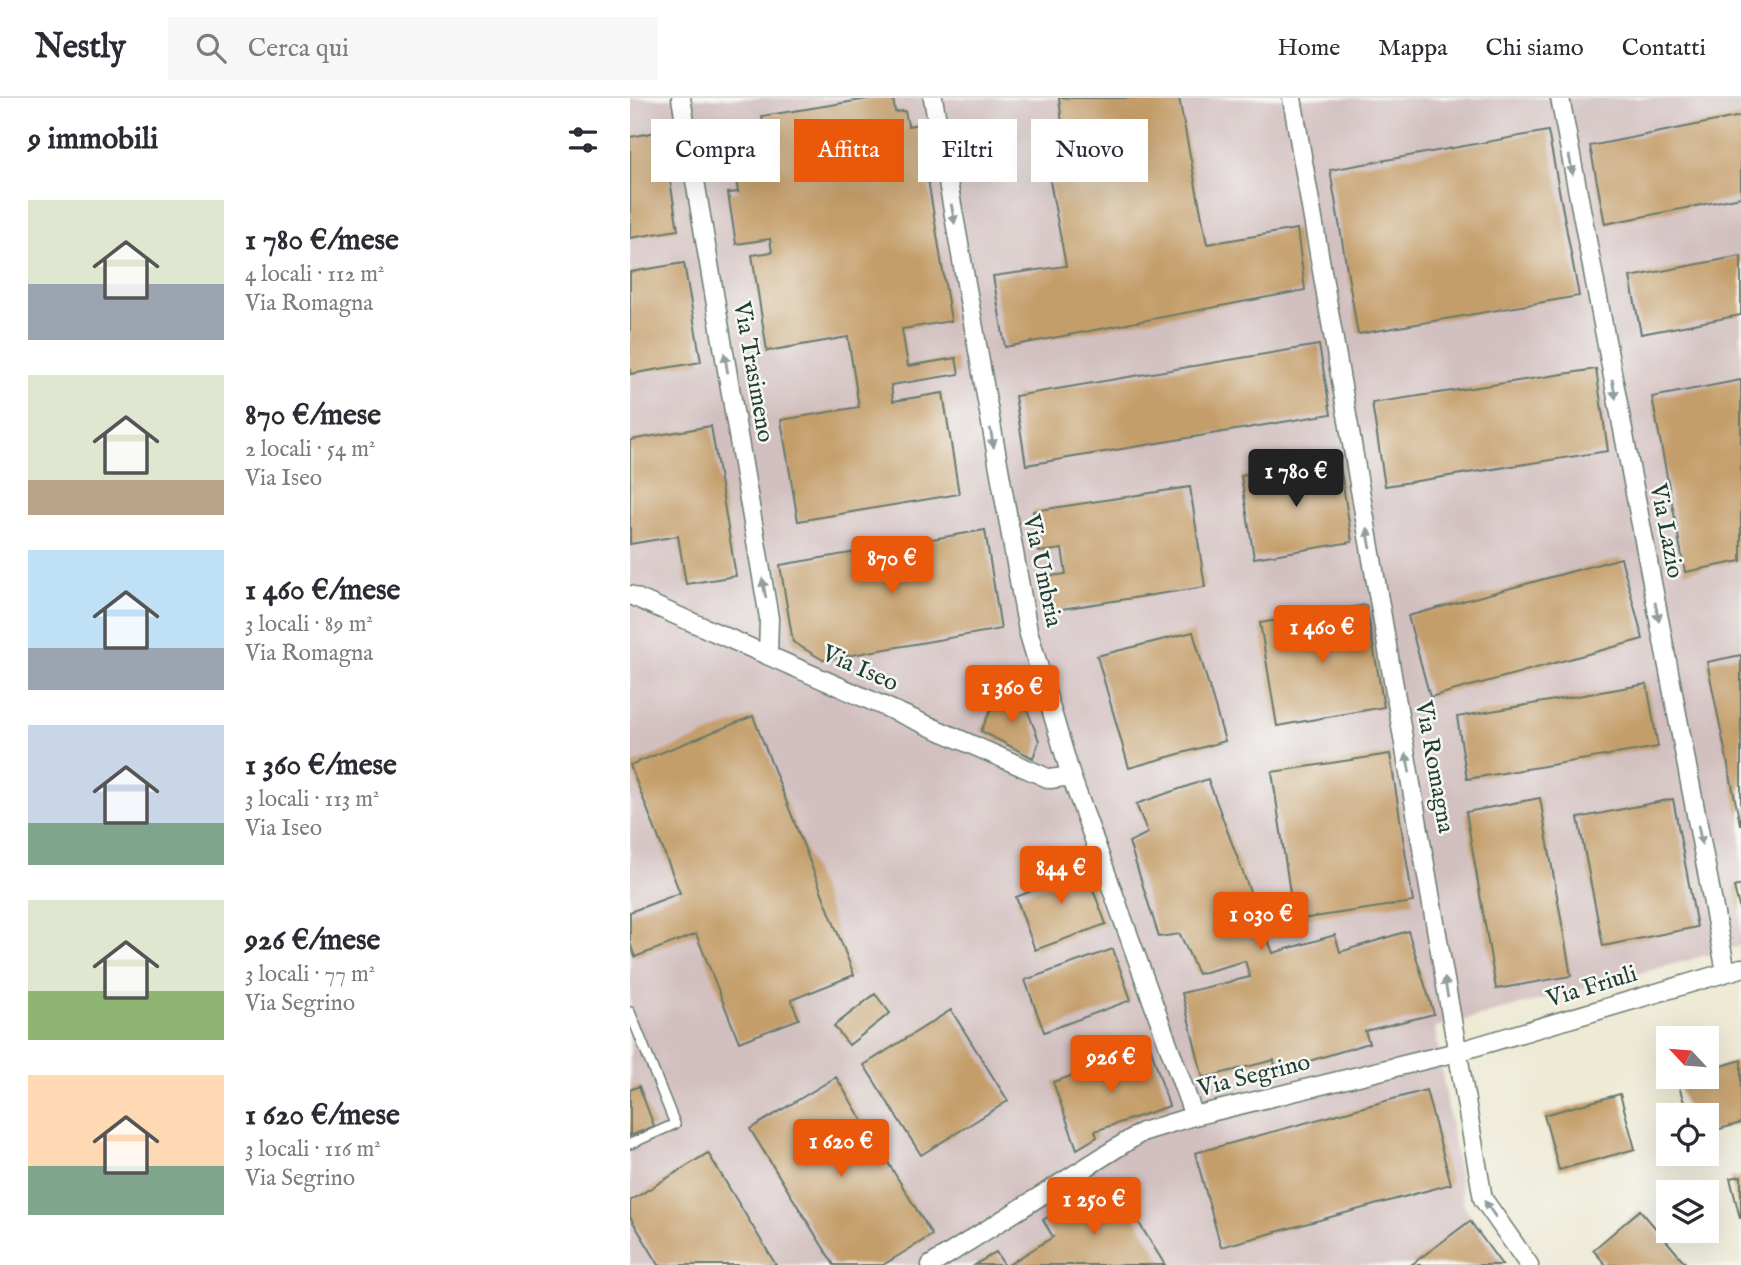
<!DOCTYPE html>
<html lang="it">
<head>
<meta charset="utf-8">
<style>
  :root { --surface:#fff; --page:#f7f7f7; --text:#2b2b33; --muted:#7c7c81; --line:#e1e1e2; --accent:#ea580c }
  body { margin:0; font-family:"IM FELL English",serif; background:var(--page); color:var(--text); height:100vh; display:flex; flex-direction:column; font-size:26px; white-space:nowrap }
  * { box-sizing:border-box; margin:0 }
  p { font-size:23px; color:var(--muted) }
  .icon { flex:none; width:38px; height:38px; fill:none; stroke:currentColor; stroke-width:2; stroke-linecap:round; stroke-linejoin:round }
  .map { position:relative; flex:1; overflow:hidden }
  .drawer { display:flex; flex-direction:column; background:var(--surface); width:630px }
  .drawer>* { flex:none }
  .top-card { position:absolute; left:21px; top:21px; width:665px; height:63px; display:flex; gap:14px }
  .needle { width:46px; rotate:296deg }
  .buttons { position:absolute; left:1026px; top:928px; display:grid; gap:14px }
  .buttons a { display:grid; place-items:center; width:63px; height:63px; border-radius:0px; background:var(--surface); box-shadow:0 7px 28px #0002; font-size:35px }
  .price { position:absolute; translate:-50% -60px; padding:0 16px; border-radius:7px; background:var(--accent); color:#fff; font-size:23px; line-height:46px; filter:drop-shadow(0 2px 4px #0008) }
  .price::after { content:''; position:absolute; left:50%; top:42px; width:21px; height:16px; margin-left:-10px; background:inherit; clip-path:polygon(0 0,100% 0,50% 100%) }
  .price.on { background:#222; color:#fff }
  ul { padding:0; list-style:none }
  li { display:flex; align-items:center; gap:21px; height:175px; padding:0 28px }
  li span { display:grid; place-items:center; flex:none; width:196px; height:140px; border-radius:0px; color:#555 }
  li>.icon { margin-inline-start:auto }
  span .icon { width:84px; height:84px; fill:#fffc; stroke-width:1 }
  li b { font-size:30px }
  h2 { display:flex; justify-content:space-between; align-items:center; height:84px; padding:0 28px; font-size:30px }
  .tag { padding:0 24px; border-radius:0px; background:var(--surface); box-shadow:0 7px 28px #0002; font-size:24px; line-height:63px }
  .tag.on { background:var(--accent); color:#fff }
  header { display:flex; align-items:center; gap:42px; box-sizing:border-box; height:98px; padding:0 35px; background:var(--surface); border-bottom:2px solid var(--line) }
  header strong { font-size:33px }
  nav { display:flex; gap:38px; margin-inline-start:auto; font-size:24px }
  .search { width:490px; height:63px; background:var(--page); display:flex; align-items:center; gap:18px; box-sizing:border-box; padding:0 24px; border-radius:0px; color:var(--muted); font-size:26px }
  main { display:flex; flex:1; min-height:0 }
  .map>svg:first-child { display:block }
</style>
</head>
<body>
<header>
<strong>Nestly</strong>
<div class="search"><svg class="icon" aria-label="search" viewBox="0 0 24 24"><circle cx="10" cy="10" r="6"/><path d="M15 15l6 6"/></svg>Cerca qui</div>
<nav><a>Home</a><a>Mappa</a><a>Chi siamo</a><a>Contatti</a></nav>
</header>
<main>
<section class="drawer">
<h2>9 immobili<svg class="icon" aria-label="filters" viewBox="0 0 24 24"><path d="M4 7h16M4 17h16"/><circle cx="9" cy="7" r="2"/><circle cx="15" cy="17" r="2"/></svg></h2>
<ul>
<li><span style="background:linear-gradient(#dfe7d0 60%,#9aa5b1 0)"><svg class="icon" aria-label="home" viewBox="0 0 24 24"><path d="M3 11l9-7 9 7M6 9v11h12V9"/></svg></span><div><b>1 780 €/mese</b><p>4 locali · 112 m²</p><p>Via Romagna</p></div></li>
<li><span style="background:linear-gradient(#dfe7d0 75%,#b9a48a 0)"><svg class="icon" aria-label="home" viewBox="0 0 24 24"><path d="M3 11l9-7 9 7M6 9v11h12V9"/></svg></span><div><b>870 €/mese</b><p>2 locali · 54 m²</p><p>Via Iseo</p></div></li>
<li><span style="background:linear-gradient(#bfe0f5 70%,#9aa5b1 0)"><svg class="icon" aria-label="home" viewBox="0 0 24 24"><path d="M3 11l9-7 9 7M6 9v11h12V9"/></svg></span><div><b>1 460 €/mese</b><p>3 locali · 89 m²</p><p>Via Romagna</p></div></li>
<li><span style="background:linear-gradient(#c9d6e8 70%,#7fa58c 0)"><svg class="icon" aria-label="home" viewBox="0 0 24 24"><path d="M3 11l9-7 9 7M6 9v11h12V9"/></svg></span><div><b>1 360 €/mese</b><p>3 locali · 113 m²</p><p>Via Iseo</p></div></li>
<li><span style="background:linear-gradient(#dfe7d0 65%,#8fb573 0)"><svg class="icon" aria-label="home" viewBox="0 0 24 24"><path d="M3 11l9-7 9 7M6 9v11h12V9"/></svg></span><div><b>926 €/mese</b><p>3 locali · 77 m²</p><p>Via Segrino</p></div></li>
<li><span style="background:linear-gradient(#ffd9b3 65%,#7fa58c 0)"><svg class="icon" aria-label="home" viewBox="0 0 24 24"><path d="M3 11l9-7 9 7M6 9v11h12V9"/></svg></span><div><b>1 620 €/mese</b><p>3 locali · 116 m²</p><p>Via Segrino</p></div></li>
</ul>
</section>
<div class="map">
<svg width="1111" height="1167" viewBox="0 0 1111 1167">
  <rect width="100%" height="100%" fill="#f6f6f2"/>
  <filter id="ink" filterUnits="userSpaceOnUse"><feTurbulence type="fractalNoise" baseFrequency=".0143" numOctaves="2"/><feDisplacementMap in="SourceGraphic" scale="14" xChannelSelector="R" yChannelSelector="G"/><feConvolveMatrix kernelMatrix="1 2 1 2 8 2 1 2 1" color-interpolation-filters="sRGB"/></filter>
  <filter id="wash" filterUnits="userSpaceOnUse"><feTurbulence type="fractalNoise" baseFrequency=".00686" numOctaves="4" result="noise"/><feDisplacementMap in="SourceGraphic" scale="28" xChannelSelector="R" yChannelSelector="G"/><feGaussianBlur stdDeviation="1.57" result="paint"/><feColorMatrix in="noise" values="0 0 0 0 0 0 0 0 0 0 0 0 0 0 0 0 0 1.4 0 .05"/><feComposite in="paint" operator="in"/></filter>
  <g filter="url(#wash)">
    <rect width="100%" height="100%" fill="#eeead6"/>
    <!-- industrial -->
    <path fill="#d2bfc0" d="M0 0H1111V848L805 930 834 1108 876 1167H0Z"/>
    <g id="blocks">
      <!-- building -->
      <path fill="#c49e6a" d="M244 0H263L265 14 275 13 278 28 289 26 321 223 272 231 278 268 326 260 329 276 261 287 263 303 313 295 329 396 168 423 151 322 229 309 218 239 137 253 122 157 142 154 140 141 106 146 98 95 108 94 103 64 138 59 132 18Z
        M429 0H549L577 146 667 131 675 192 375 249 363 178 436 168 412 41 434 43Z
        M1111 18V99L975 126 960 48Z
        M32 33 48 132 0 140V39Z
        M918 33 949 198 728 236 700 72Z
        M1111 158V217L1011 236 1000 179Z
        M54 165 71 264 0 276V174Z
        M689 247 701 316 396 367 385 298Z
        M966 271 978 353 755 388 742 305Z
        M1111 282V463L1055 474 1022 299Z
        M81 328 106 478 56 486 48 438 0 446V342Z
        M709 362 722 444 624 460 611 378Z
        M560 389 575 489 418 513 413 479 436 476 432 451 409 454 403 413Z
        M355 432 371 531 193 562 163 544 150 467Z
        M991 460 1013 541 800 599 778 518Z
        M736 507 754 609 647 628 630 525Z
        M563 534 595 643 499 670 467 558Z
        M1111 557V726H1110L1077 564Z
        M1017 586 1028 649 837 681 827 619Z
        M391 595 409 643 403 660 351 633 364 605Z
        M123 618 224 877 161 902 169 921 109 944 66 836 5 859 0 845V814L50 795 0 667Z
        M760 656 783 804 664 822 642 674Z
        M578 681 643 855 705 837 710 854 778 833 804 916 735 933 739 945 646 973 644 962 573 980 552 895 620 879 615 863 568 876 550 836 529 839 499 744 518 735 506 706Z
        M910 700 941 878 866 891 836 714Z
        M1043 701 1067 829 973 848 948 720Z
        M451 760 476 826 405 852 386 799 422 785 417 773Z
        M1111 787V813H1110L1104 789Z
        M483 851 501 902 414 934 395 882Z
        M245 896 260 915 219 947 204 928Z
        M321 912 378 1003 291 1057 234 967Z
        M521 951 539 1008 465 1033 467 1039 447 1051 423 984Z
        M1111 962V1025L1076 1035V1017H1058L1047 982 1076 978V973Z
        M206 979 302 1137 253 1167H204L120 1031Z
        M9 988 24 1028 0 1038V992Z
        M796 992 821 1086 591 1149 565 1055Z
        M990 996 1005 1051 929 1072 914 1017Z
        M78 1055 146 1167H29L0 1119V1103Z
        M1111 1078V1120H1110L1100 1080Z
        M457 1095 468 1111 491 1096 535 1167H378L423 1139 413 1122Z
        M1010 1112 1057 1167H976L963 1152Z
        M840 1123 872 1167H781Z
        M366 1154 374 1167H345Z"/>
    </g>
  </g>
  <g filter="url(#ink)">
    <use href="#blocks" fill-opacity="0" stroke="#677a6d" stroke-width="2"/>
    <g fill="none" stroke-linecap="round" stroke-linejoin="round">
      <!-- service casing -->
      <g stroke="#677a6d" stroke-width="12">
        <path id="service" d="M0 914 45 1026 0 1046"/>
      </g>
      <!-- minor casing -->
      <g stroke="#677a6d" stroke-width="21">
        <path id="minor" d="M51 0 139 520 138 557
          M303 0 398 533 441 678 564 1018
          M662 0 853 1101 899 1167
          M930 0 1096 874
          M0 497 420 681 441 678
          M301 1167 512 1034 564 1018 827 954 1111 870"/>
      </g>
      <!-- service -->
      <use href="#service" stroke="#fff" stroke-width="9"/>
      <!-- minor -->
      <use href="#minor" stroke="#fff" stroke-width="18"/>
    </g>
    <!-- one-way arrows -->
    <defs><path id="oneway-solid" d="M-6-.8H1V-3.2L6.5 0L1 3.2V.8H-6Z" transform="scale(1.75)"/></defs>
    <g fill="#8f9e9a">
      <use href="#oneway-solid" transform="translate(941 67) rotate(79)"/>
      <use href="#oneway-solid" transform="translate(323 116) rotate(80)"/>
      <use href="#oneway-solid" transform="translate(96 265) rotate(-100)"/>
      <use href="#oneway-solid" transform="translate(984 291) rotate(79)"/>
      <use href="#oneway-solid" transform="translate(362 340) rotate(80)"/>
      <use href="#oneway-solid" transform="translate(739 440) rotate(-100)"/>
      <use href="#oneway-solid" transform="translate(134 490) rotate(-100)"/>
      <use href="#oneway-solid" transform="translate(1027 514) rotate(79)"/>
      <use href="#oneway-solid" transform="translate(778 665) rotate(-100)"/>
      <use href="#oneway-solid" transform="translate(1070 737) rotate(79)"/>
      <use href="#oneway-solid" transform="translate(816 889) rotate(-100)"/>
      <use href="#oneway-solid" transform="translate(860 1111) rotate(-125)"/>
    </g>
  </g>
  <g text-anchor="middle" dominant-baseline="central" stroke-width="5" stroke-linejoin="round" paint-order="stroke">
    <!-- street labels -->
    <g font-size="24" fill="#1f3d34" stroke="#f6f6f2">
      <text transform="translate(123 274) rotate(80)">Via Trasimeno</text>
      <text transform="translate(1036 433) rotate(79)">Via Lazio</text>
      <text transform="translate(412 473) rotate(78)">Via Umbria</text>
      <text transform="translate(230 571) rotate(24)">Via Iseo</text>
      <text transform="translate(804 669) rotate(80)">Via Romagna</text>
      <text transform="translate(962 889) rotate(-17)">Via Friuli</text>
      <text transform="translate(624 978) rotate(-14)">Via Segrino</text>
    </g>
  </g>
</svg>
<div class="buttons">
<a><svg class="needle" viewBox="-14 -14 28 28"><path d="M0-13l5 13h-10z" fill="#e53935"/><path d="M0 13l5-13h-10z" fill="#7c7c81"/></svg></a>
<a><svg class="icon" aria-label="locate" viewBox="0 0 24 24"><circle cx="12" cy="12" r="6"/><path d="M12 2v4M12 18v4M2 12h4M18 12h4"/></svg></a>
<a><svg class="icon" aria-label="layers" viewBox="0 0 24 24"><path d="M12 4l9 5-9 5-9-5zM3 14l9 5 9-5"/></svg></a>
</div>
<b class="price on" style="left:666px;top:411px">1 780 €</b>
<b class="price" style="left:262px;top:498px">870 €</b>
<b class="price" style="left:692px;top:567px">1 460 €</b>
<b class="price" style="left:382px;top:627px">1 360 €</b>
<b class="price" style="left:431px;top:808px">844 €</b>
<b class="price" style="left:631px;top:854px">1 030 €</b>
<b class="price" style="left:481px;top:997px">926 €</b>
<b class="price" style="left:211px;top:1081px">1 620 €</b>
<b class="price" style="left:464px;top:1139px">1 250 €</b>
<div class="top-card">
<a class="tag">Compra</a>
<a class="tag on">Affitta</a>
<a class="tag">Filtri</a>
<a class="tag">Nuovo</a>
</div>
</div>
</main>
</body>
</html>
